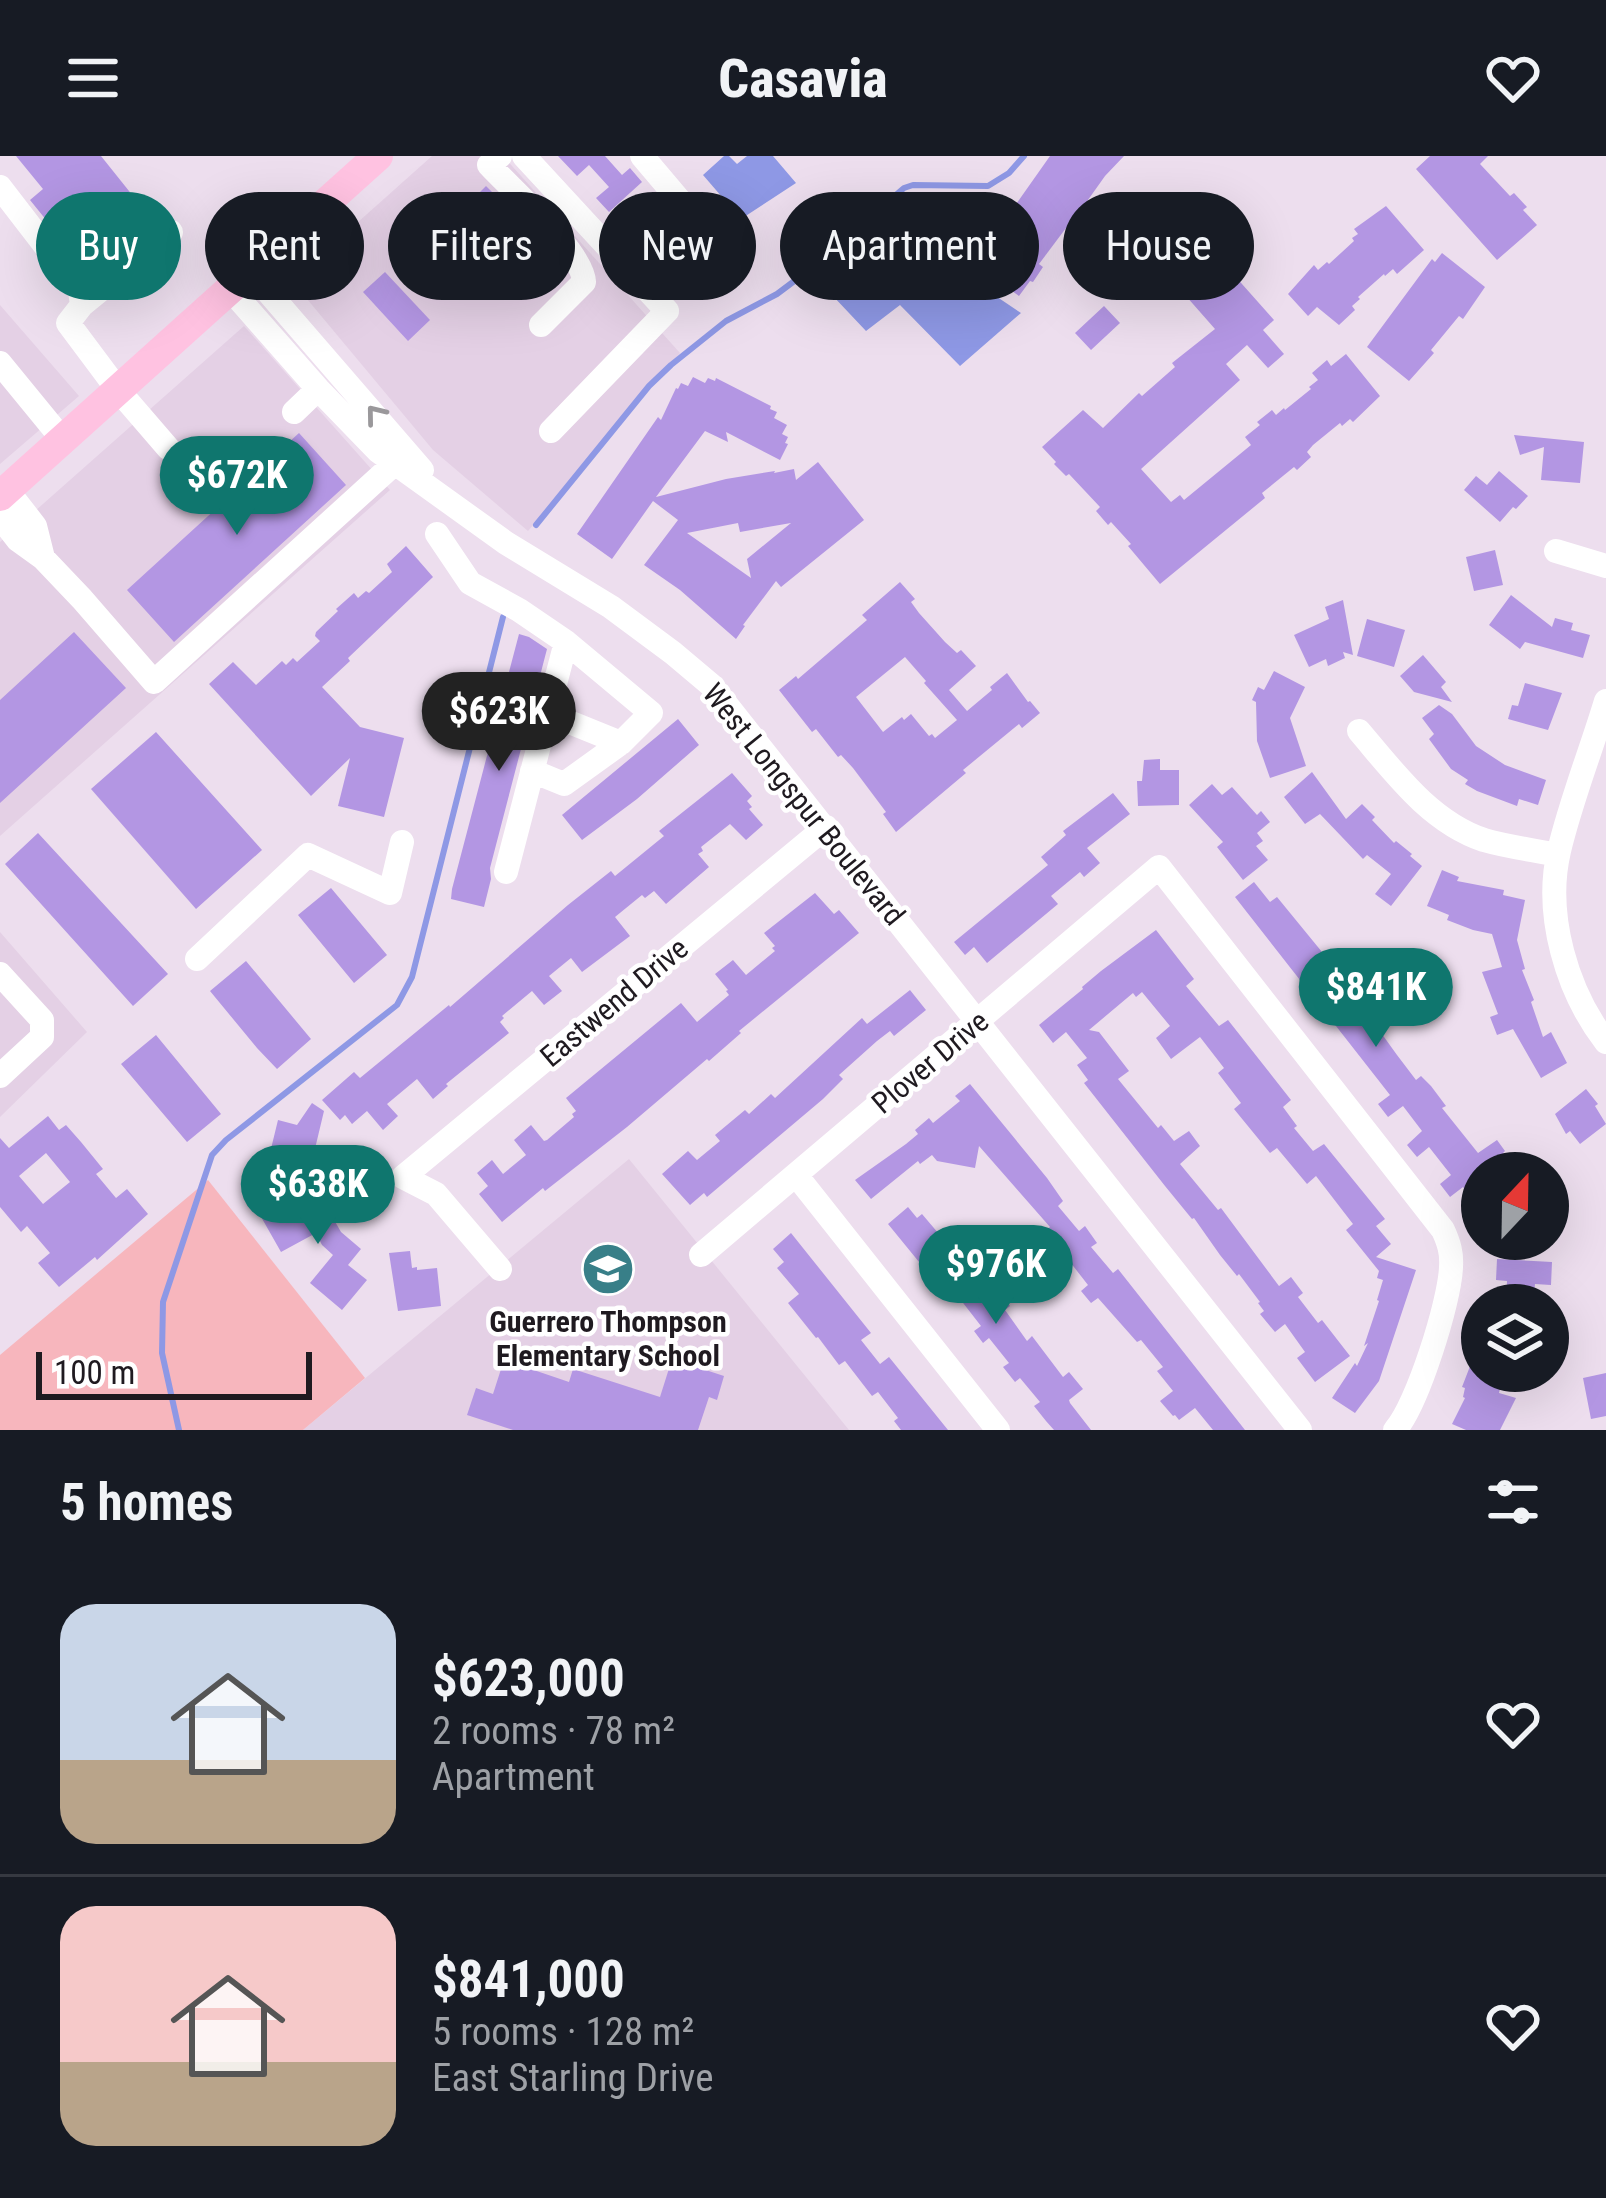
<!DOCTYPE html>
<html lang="en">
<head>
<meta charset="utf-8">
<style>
  :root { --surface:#171b24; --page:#242831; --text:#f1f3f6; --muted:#9ea1a6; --line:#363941; --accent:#0f766e }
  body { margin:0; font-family:"Roboto Condensed",sans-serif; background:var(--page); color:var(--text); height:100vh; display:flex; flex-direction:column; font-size:45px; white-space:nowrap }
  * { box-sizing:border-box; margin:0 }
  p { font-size:39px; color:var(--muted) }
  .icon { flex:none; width:66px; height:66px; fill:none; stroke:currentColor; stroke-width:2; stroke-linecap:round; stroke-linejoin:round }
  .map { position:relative; height:1274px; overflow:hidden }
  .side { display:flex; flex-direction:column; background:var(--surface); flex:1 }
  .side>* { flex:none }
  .hud { position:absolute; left:36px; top:36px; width:1536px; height:108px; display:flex; gap:24px }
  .needle { width:78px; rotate:22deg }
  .controls { position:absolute; left:1461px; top:996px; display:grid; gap:24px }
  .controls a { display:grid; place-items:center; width:108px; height:108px; border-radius:50%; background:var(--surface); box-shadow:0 12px 48px #0002; font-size:60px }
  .scale { position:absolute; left:36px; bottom:30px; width:276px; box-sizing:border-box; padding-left:12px; border:6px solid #1f1a20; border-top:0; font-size:33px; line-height:42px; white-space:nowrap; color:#1f1a20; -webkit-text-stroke:9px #fff; paint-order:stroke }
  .price { position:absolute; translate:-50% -102px; padding:0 27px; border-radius:42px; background:var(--accent); color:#fff; font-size:39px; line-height:78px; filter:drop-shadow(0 3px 6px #0008) }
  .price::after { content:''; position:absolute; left:50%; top:72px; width:36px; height:27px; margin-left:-18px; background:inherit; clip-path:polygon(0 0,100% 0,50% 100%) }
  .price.on { background:#222; color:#fff }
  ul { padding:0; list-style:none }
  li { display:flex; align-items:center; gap:36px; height:300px; padding:0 60px }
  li+li { border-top:3px solid var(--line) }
  li span { display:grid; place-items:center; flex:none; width:336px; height:240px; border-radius:36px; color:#555 }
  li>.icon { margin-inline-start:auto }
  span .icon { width:144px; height:144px; fill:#fffc; stroke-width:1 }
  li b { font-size:51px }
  h2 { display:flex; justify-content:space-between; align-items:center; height:144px; padding:0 60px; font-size:51px }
  .pill { padding:0 42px; border-radius:54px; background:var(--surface); box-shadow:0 12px 48px #0002; font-size:42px; line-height:108px }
  .pill.on { background:var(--accent); color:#fff }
  header { display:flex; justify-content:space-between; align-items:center; height:156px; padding:0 60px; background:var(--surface); font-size:54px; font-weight:800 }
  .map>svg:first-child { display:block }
</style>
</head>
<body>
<header><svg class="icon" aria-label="menu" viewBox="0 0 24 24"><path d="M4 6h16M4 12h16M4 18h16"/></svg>Casavia<svg class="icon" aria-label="heart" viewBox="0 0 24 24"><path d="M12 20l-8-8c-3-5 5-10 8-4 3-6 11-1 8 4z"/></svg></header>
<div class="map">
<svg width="1606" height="1274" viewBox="0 0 1606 1274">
  <rect width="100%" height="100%" fill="#eddeee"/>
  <!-- built -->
  <path fill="#e4d0e5" d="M432 0H503L680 197 528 375 433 294 292 125Z
    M0 149 79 240 0 308Z
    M244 170 390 334 0 680V386Z
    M0 776 87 876 0 961Z
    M629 1003 849 1274H303Z"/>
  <!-- green -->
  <path fill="#f7b6bd" d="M208 1024 365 1222 303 1274H0V1199Z"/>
  <!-- water -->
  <path fill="#8e98e5" d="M724 0H729L737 8 747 0H773L796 27 741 63 703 19Z
    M1000 50 971 94 963 118 1021 157 960 210 900 149 866 175 832 139 864 110 880 79 914 51Z"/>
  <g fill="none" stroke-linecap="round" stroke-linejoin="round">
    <!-- stream -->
    <path stroke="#8e98e5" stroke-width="6" d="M536 369 649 230 671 209 726 165 777 138 805 117 904 32 913 29 988 30 1009 17 1024 0
      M179 1274 162 1197 163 1146 212 999 226 984 397 849 412 821 503 461"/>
  </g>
  <!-- building -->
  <path fill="#b396e3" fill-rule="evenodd" d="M16 0H101L145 55 91 99 61 62 51 70 30 44 43 33Z
    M558 0H605L622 19 630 12 642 26 609 56 596 42 609 31 589 9 577 20Z
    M1050 0H1124L1105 20 1078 58 1080 59 1069 74 1066 72 1039 108 1043 111 1033 126 1030 125 1019 140 974 108Z
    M1430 0H1488L1480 8 1510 40 1514 37 1527 51 1523 54 1537 69 1497 104 1416 13Z
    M486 30 531 75 518 87 475 41Z
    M1386 50 1424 94 1397 118 1393 113 1385 120 1384 118 1358 141 1360 143 1352 150 1355 154 1339 169 1317 151 1308 160 1288 138 1314 109 1318 114 1327 106 1329 108 1354 85 1352 82 1358 78 1354 73Z
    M1183 68 1226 110 1274 164 1263 174 1284 198 1268 212 1247 189 1226 208 1240 224 1141 313 1171 346 1180 339 1184 344 1251 289 1245 281 1260 269 1257 266 1272 254 1276 259 1284 252 1285 254 1311 233 1309 231 1318 224 1312 217 1327 204 1331 210 1346 198 1380 240 1353 266 1350 263 1342 270 1340 267 1313 289 1307 296 1311 301 1297 314 1294 311 1262 337 1265 342 1160 428 1128 390 1131 388 1111 366 1108 369 1096 355 1100 351 1069 318 1066 320 1054 308 1056 306 1042 291 1083 254 1103 272 1139 237 1142 240 1175 211 1172 207 1215 173 1149 98Z
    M1442 97 1485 131 1463 163 1459 160 1431 194 1434 197 1409 225 1367 191 1432 103 1435 106Z
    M385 116 430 164 408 185 363 136Z
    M1104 150 1120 167 1091 194 1075 177Z
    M693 221 705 227 708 222 715 225 716 222 771 250 770 253 777 256 774 262 787 269 782 278 788 281 785 287 788 288 780 304 728 277 726 276 728 286 705 275 656 341 726 323 775 315 774 317 794 313 796 324 818 306 864 364 781 431 776 425 743 469 745 470 736 483 680 434 644 409 678 364 653 345 612 403 577 378 658 261 661 264 676 232 678 233 681 227 688 230ZM738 367 740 376 791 367 747 403 751 422 687 377Z
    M299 277 346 329 174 486 127 434Z
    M1514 279 1584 286 1580 327 1541 324 1544 291 1520 299Z
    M1499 315 1528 340 1516 353 1513 351 1500 366 1464 334 1476 320 1487 329Z
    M406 390 433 421 348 502 350 505 322 531 360 571 404 582 384 661 338 650 350 602 311 640 209 528 233 506 256 529 282 505 286 509 293 502 297 506 320 485 315 480 316 476 338 455 336 453 354 437 358 442 366 435 369 437 392 416 387 408Z
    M1495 394 1503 429 1474 435 1466 401Z
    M900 426 915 443 911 446 919 457 945 486 957 497 961 494 976 510 949 534 967 555 992 534 990 531 1007 517 1028 546 1030 545 1040 557 1022 572 1019 568 963 614 966 617 896 676 883 658 886 656 853 612 841 599 838 601 816 573 812 576 779 534 796 520 798 523 867 464 862 459ZM905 501 926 525 924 527 957 564 935 582 932 578 929 580 911 558 904 564 902 561 883 576 856 541Z
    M1511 439 1552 471 1555 462 1573 467 1571 474 1590 479 1583 502 1525 486 1520 493 1489 469Z
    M1343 444 1353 499 1343 496 1345 502 1328 510 1326 503 1309 511 1294 479 1329 463 1325 451Z
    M1367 463 1405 474 1394 511 1357 500Z
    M74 476 126 532 0 647V544Z
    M519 478 529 481 547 493 490 712 491 723 484 751 451 743 452 733Z
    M1423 499 1446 526 1441 531 1452 546 1414 536 1400 520Z
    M1274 515 1305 531 1290 562 1306 610 1270 622 1257 585 1256 546 1252 544 1258 531 1264 534Z
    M1525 527 1562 537 1548 574 1508 563 1512 549 1518 550Z
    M1439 549 1452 558 1476 590 1505 609 1546 624 1538 649 1519 643 1517 650 1477 635 1465 628 1468 624 1451 613 1429 583 1434 578 1422 562Z
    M678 563 699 589 637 643 582 684 562 659Z
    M156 576 262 694 196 753 91 633Z
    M1160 603V614H1179V649L1138 650 1137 625H1142L1144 604Z
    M1312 616 1346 663 1362 648 1375 661 1372 664 1394 687 1396 685 1412 698 1410 700 1422 710 1391 750 1375 738 1391 718 1367 699 1363 703 1320 658 1305 668 1284 641Z
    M732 617 752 640 747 645 752 651 749 653 763 669 746 684 730 668 701 691 703 695 698 698 709 711 666 748 654 735 645 742 642 739 615 761 630 780 582 816 571 802 549 820 562 835 544 849 532 835 502 860 504 862 500 866 509 877 446 928 448 930 433 943 417 923 387 948 398 960 383 974 367 955 352 968 345 959 340 964 322 944 354 916 360 922 449 849 450 851 568 749 611 715 615 720 664 680 659 675Z
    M1212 628 1222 639 1232 631 1257 659 1261 655 1270 666 1257 677 1263 685 1256 690 1268 704 1243 724 1217 691 1223 686 1189 649Z
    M1113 637 1130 658 1087 692 1100 707 1084 721 1080 716 1051 740 1058 748 987 807 974 791 965 799 954 786 1048 709 1041 701 1066 679 1063 675Z
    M38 677 168 818 133 850 5 708Z
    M1442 714 1459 721 1457 725 1504 734 1503 739 1525 744 1517 784 1525 813 1522 814 1534 844 1531 846 1543 881 1551 876 1567 907 1541 922 1513 873 1497 879 1490 861 1498 858 1482 816 1502 811 1492 778 1473 774 1447 764 1449 759 1427 750Z
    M1254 726 1270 746 1277 741 1322 796 1335 809 1338 807 1355 828 1351 831 1384 869 1379 874 1397 899 1416 924 1421 920 1431 930 1446 950 1442 952 1478 997 1497 984 1505 995 1503 997 1520 1017H1482V1055L1463 1031 1450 1041 1440 1028 1451 1019 1429 991 1417 1001 1407 989 1422 975 1403 950 1388 961 1378 948 1390 939 1235 741Z
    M331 732 387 799 354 827 298 759Z
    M815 737 834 758 839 754 859 777 739 875 741 877 709 905 707 903 627 971 545 1035 543 1032 502 1066 479 1038 488 1030 477 1017 492 1004 503 1018 526 999 514 984 531 969 544 985 547 984 574 961 572 958 576 955 566 942 681 847 697 866 729 839 726 835 728 834 715 818 733 804 746 819 775 795 772 792 775 790 764 777Z
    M1156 774 1194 823 1186 830 1219 870 1228 864 1291 944 1283 951 1297 970 1294 972 1313 995 1324 988 1385 1063 1376 1070 1391 1088 1376 1101 1416 1114 1379 1225 1355 1257 1332 1242 1355 1207 1357 1210 1368 1187 1364 1190 1379 1145 1377 1144 1383 1124 1377 1122 1379 1115 1346 1074 1353 1068 1316 1020 1307 1028 1277 992 1270 997 1234 953 1241 947 1218 917 1224 912 1200 881 1171 903 1156 882 1170 870 1142 836 1136 841 1133 837 1089 874 1099 876 1129 915 1118 923 1158 972 1161 969 1174 985 1189 975 1200 990 1180 1008 1218 1054 1221 1052 1279 1130 1291 1121 1303 1137 1298 1141 1318 1167 1322 1164 1350 1200 1315 1226 1297 1202 1305 1196 1285 1168 1275 1176 1260 1158 1264 1155 1258 1147 1260 1146 1239 1118 1237 1120 1220 1099 1194 1062 1192 1063 1165 1030 1084 927 1088 924 1077 909 1087 902 1066 876 1053 887 1039 869 1083 833 1082 831 1101 815Z
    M246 805 311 883 277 913 257 892 210 835Z
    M910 834 926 854 894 880 890 875 877 885 839 919 843 923 823 943 707 1041 704 1037 690 1049 662 1018 688 995 697 1004 720 985 715 979 745 954 749 958 771 938 775 942 862 862 867 868Z
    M156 879 221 958 187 986 121 908Z
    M970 928 1047 1022 1063 1045 1058 1050 1079 1075 1085 1070 1097 1087 1091 1091 1113 1117 1118 1113 1245 1274H1213L1195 1252 1179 1264 1175 1259 1173 1260 1160 1245 1173 1235 1157 1215 1163 1211 1141 1184 1137 1186 1098 1142 1091 1147 1081 1135 1088 1129 1063 1097 1058 1101 1048 1088 1053 1084 1046 1074 1050 1071 979 990 975 1012 937 1005 932 999 920 1008 918 1005 871 1043 855 1024 906 988 918 978 915 974 929 962 933 967 960 945 955 940Z
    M1586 933 1598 948 1595 950 1606 968 1580 988 1570 975 1566 978 1555 958Z
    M312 947 324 955 313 1001 330 1005 325 1023 303 1018 304 1014 268 1005 278 964 297 969Z
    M48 960 59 974 66 969 81 986 103 1013 96 1018 116 1042 127 1033 148 1058 97 1104 95 1101 59 1131 38 1107 50 1097 27 1070 21 1076 0 1051V982L9 992ZM46 997 70 1026 43 1048 19 1020Z
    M297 1038 311 1059 326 1050 341 1076 361 1093 348 1109 367 1124 342 1154 310 1127 333 1099 322 1089 316 1077 281 1096 260 1059Z
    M908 1051 917 1062 922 1058 939 1078 934 1083 980 1142 996 1132 1010 1150 1005 1154 1027 1185 1032 1180 1063 1221 1069 1216 1083 1233 1069 1244 1070 1247 1091 1274H1054L1046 1265 1034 1250 1040 1246 1020 1222 1015 1226 1003 1211 1009 1207 989 1182 983 1187 974 1175 981 1170 953 1134 946 1139 888 1068Z
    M791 1077 871 1177 861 1184 880 1208 889 1201 948 1274H901L894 1265 898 1262 878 1236 872 1240 845 1205 839 1209 818 1181 816 1182 788 1147 799 1138 777 1112 784 1106 773 1093Z
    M410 1095 412 1112 417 1111V1114L437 1112 441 1150 398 1155 389 1097Z
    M1497 1103 1552 1106 1551 1129 1535 1128 1533 1148 1506 1146 1507 1125 1496 1124Z
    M1479 1187H1482V1215H1496L1493 1226 1501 1228 1499 1237 1516 1242 1500 1274H1466L1452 1268 1465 1242 1463 1241 1465 1232 1462 1231Z
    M672 1203 724 1220 717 1244 709 1241 698 1274H513L467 1259 476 1232 493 1238 502 1210 514 1214 516 1208 569 1226 573 1213 660 1241Z
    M1606 1217V1260L1591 1263 1583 1222Z"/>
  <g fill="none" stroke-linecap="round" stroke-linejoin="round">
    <!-- minor -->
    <path stroke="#fff" stroke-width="24" d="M500 0 489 9C512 34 583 96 584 126L541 169
      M524 0 667 155 551 275
      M642 0 725 98
      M0 31 80 135 82 149 68 167 118 234 168 292
      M250 115 422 314
      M230 133 318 233 378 295 506 387 611 451 673 497 711 529 1300 1274
      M82 149 171 76
      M0 207 63 284
      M294 256 318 233
      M7 334 35 370 43 402
      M0 361 18 384 43 402 82 443 154 526 395 307
      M437 378 470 427 519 454 566 486 651 557 621 587 564 628 532 615
      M1556 395 1606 410
      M1606 545C1591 595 1571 644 1559 695 1544 759 1567 836 1606 886
      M547 557 621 587
      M1359 575C1394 616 1430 666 1484 684 1508 691 1534 694 1558 699
      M506 716 566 486
      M197 803 308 699 390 737 402 686
      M0 818 42 864V881L0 920
      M796 1019 998 1274
      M701 1099 1159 711 1443 1074C1449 1087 1452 1097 1451 1111 1450 1145 1417 1250 1395 1274
      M500 1113 436 1038 403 1021 826 671"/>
    <!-- major -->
    <path stroke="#ffc2e1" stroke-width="30" d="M0 340 378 0"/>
  </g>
  <!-- one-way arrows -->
  <defs><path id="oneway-chevron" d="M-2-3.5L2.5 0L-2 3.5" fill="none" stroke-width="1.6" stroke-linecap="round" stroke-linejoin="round" transform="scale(3)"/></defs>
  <use stroke="#9a989b" href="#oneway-chevron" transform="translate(375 258) rotate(-129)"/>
  <!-- icons -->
  <defs>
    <g id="school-disc" transform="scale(2.7)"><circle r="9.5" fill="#387f88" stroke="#fff"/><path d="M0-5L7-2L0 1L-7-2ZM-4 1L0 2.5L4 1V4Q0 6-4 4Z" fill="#fff"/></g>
  </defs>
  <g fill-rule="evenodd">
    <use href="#school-disc" x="608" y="1113"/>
  </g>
  <g text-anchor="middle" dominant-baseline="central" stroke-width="9" stroke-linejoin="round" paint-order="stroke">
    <!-- street labels -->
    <g font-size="30" fill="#1f1a20" stroke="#fff">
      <text transform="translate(804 648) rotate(51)">West Longspur Boulevard</text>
      <text transform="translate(614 846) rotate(-40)">Eastwend Drive</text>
      <text transform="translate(930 906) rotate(-40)">Plover Drive</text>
    </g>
    <!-- poi labels -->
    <g font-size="30" font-weight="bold" fill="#1f1a20" stroke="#fff">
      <text x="608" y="1165">Guerrero Thompson<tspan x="608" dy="34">Elementary School</tspan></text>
    </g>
  </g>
</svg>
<div class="controls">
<a><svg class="needle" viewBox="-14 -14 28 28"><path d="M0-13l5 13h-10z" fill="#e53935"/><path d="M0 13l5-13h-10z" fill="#9ea1a6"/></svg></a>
<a><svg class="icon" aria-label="layers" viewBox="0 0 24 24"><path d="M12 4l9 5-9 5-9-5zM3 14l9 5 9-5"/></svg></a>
</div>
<div class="scale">100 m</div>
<b class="price" style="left:237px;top:382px">$672K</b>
<b class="price on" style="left:499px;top:618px">$623K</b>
<b class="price" style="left:1376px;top:894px">$841K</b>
<b class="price" style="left:318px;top:1091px">$638K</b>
<b class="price" style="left:996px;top:1171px">$976K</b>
<div class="hud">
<a class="pill on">Buy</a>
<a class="pill">Rent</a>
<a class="pill">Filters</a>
<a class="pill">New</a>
<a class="pill">Apartment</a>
<a class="pill">House</a>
</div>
</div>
<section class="side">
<h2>5 homes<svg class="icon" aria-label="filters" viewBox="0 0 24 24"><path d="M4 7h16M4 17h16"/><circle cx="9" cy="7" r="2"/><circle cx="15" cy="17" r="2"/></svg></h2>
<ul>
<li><span style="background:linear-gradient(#c9d6e8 65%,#b9a48a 0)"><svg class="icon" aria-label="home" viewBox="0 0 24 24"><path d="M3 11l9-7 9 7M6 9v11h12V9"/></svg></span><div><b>$623,000</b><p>2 rooms · 78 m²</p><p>Apartment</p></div><svg class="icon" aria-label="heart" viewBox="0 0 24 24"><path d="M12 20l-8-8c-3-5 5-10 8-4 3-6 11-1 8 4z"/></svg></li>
<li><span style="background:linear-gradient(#f6c9c9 65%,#b9a48a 0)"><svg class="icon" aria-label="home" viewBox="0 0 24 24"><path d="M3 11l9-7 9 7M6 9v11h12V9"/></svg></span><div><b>$841,000</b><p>5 rooms · 128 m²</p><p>East Starling Drive</p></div><svg class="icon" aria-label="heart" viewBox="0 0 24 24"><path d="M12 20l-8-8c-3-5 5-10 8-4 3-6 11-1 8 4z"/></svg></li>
</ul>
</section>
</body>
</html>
